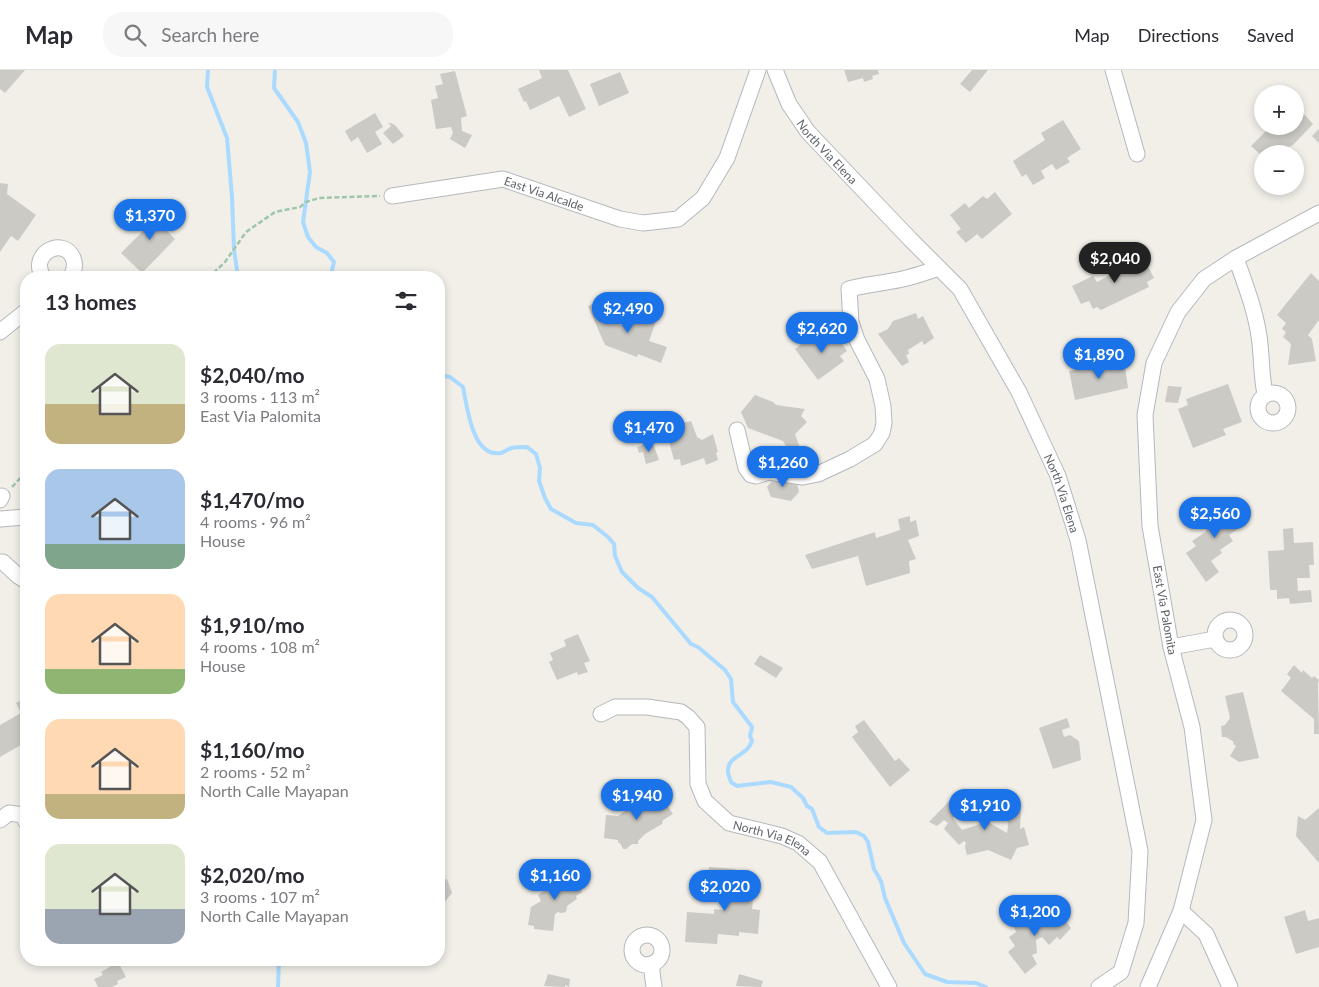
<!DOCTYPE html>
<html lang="en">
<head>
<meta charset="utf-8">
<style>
  :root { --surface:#fff; --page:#f7f7f7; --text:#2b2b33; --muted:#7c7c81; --line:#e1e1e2; --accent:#1a73e8 }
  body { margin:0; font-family:Lato,sans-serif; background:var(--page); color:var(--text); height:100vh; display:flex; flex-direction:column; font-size:19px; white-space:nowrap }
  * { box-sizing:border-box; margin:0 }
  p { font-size:16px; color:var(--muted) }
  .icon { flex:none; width:28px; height:28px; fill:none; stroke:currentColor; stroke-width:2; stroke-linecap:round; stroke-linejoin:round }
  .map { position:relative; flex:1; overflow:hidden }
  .details { position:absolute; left:20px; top:201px; width:425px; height:695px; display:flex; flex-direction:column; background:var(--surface); border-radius:20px; box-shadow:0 2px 8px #0003 }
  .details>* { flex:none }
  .buttons { position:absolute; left:1254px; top:15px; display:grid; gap:10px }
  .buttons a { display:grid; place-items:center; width:50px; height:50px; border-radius:50%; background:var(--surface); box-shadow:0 2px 8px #0003; font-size:25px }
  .price { position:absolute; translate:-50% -42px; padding:0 11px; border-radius:18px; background:var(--accent); color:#fff; font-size:16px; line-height:32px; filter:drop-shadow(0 1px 2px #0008) }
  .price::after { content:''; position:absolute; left:50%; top:30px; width:15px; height:11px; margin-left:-8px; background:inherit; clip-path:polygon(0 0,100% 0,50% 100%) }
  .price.active { background:#222; color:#fff }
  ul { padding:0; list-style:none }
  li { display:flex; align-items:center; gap:15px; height:125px; padding:0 25px }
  li span { display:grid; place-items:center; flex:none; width:140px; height:100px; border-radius:15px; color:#555 }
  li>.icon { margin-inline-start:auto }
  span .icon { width:60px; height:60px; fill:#fffc; stroke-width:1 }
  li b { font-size:21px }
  h2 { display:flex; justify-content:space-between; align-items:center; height:60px; padding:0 25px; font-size:21px }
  header { display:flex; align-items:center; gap:30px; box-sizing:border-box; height:70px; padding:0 25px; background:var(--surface); border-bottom:1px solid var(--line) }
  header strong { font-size:24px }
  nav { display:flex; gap:28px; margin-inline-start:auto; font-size:18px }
  .search { width:350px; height:45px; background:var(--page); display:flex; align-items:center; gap:12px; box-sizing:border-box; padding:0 18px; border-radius:20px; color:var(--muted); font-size:19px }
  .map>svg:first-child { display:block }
</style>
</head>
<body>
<header>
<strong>Map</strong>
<div class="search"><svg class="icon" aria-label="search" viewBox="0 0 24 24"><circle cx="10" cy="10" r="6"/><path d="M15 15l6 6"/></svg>Search here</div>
<nav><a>Map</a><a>Directions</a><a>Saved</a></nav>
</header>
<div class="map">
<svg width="1319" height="917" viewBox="0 0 1319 917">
  <rect width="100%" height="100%" fill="#f1efe8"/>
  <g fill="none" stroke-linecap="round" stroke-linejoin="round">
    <!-- stream -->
    <path stroke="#aadaff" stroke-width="4" d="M208 0 207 17 227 68 232 127 234 179 238 208
      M275 0 274 18 298 52 306 73 310 102 303 152 308 167 316 177 327 183 334 192 330 208
      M439 305 450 307 463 317C467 336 472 388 501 383 504 382 508 379 512 378 516 377 522 377 527 377L536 384 540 398 539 411 545 428 551 439 576 453 593 455 608 467 614 474 615 486 622 502 638 518 652 527 691 574 698 577 725 600 731 609 733 632 752 657 750 666 752 671C748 685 729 686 728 699 727 703 730 708 731 712L737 716 771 712 791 717 803 728 807 736 812 739 819 757 827 763 856 762 864 766 868 772 874 799 881 811 885 828 904 873 925 904 947 912 976 913 986 917
      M278 917 279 890"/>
  </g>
  <!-- building -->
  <path fill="#cccac5" d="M0 0H25L5 23 0 19Z
    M539 0H568L586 39 569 47 559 26 530 40 526 31 524 32 518 19 542 8Z
    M844 0H878L879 4 872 6 873 9 864 12 863 8 848 12Z
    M972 0H988L970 22 960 14Z
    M455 1 467 46 461 48 462 61 472 65 465 78 450 69 453 63 451 57 436 59 431 30 438 28 435 16 443 14 440 4Z
    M620 2 629 23 599 36 590 14Z
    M1301 41 1313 54 1293 75 1274 84H1262V86L1251 76 1271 56H1295V47Z
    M375 43 383 57 375 62 382 74 367 83 358 67 351 72 345 61Z
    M1063 50 1081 79 1067 88 1070 92 1056 100 1052 94 1041 101 1045 108 1033 115 1026 104 1022 107 1013 91 1045 70 1041 63Z
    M388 52 395 55 404 66 393 74 383 63 391 56Z
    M1319 59V73L1312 66Z
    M0 113 8 114 7 124 36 145 18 171 11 166 0 182Z
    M995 122 1012 144 982 169 977 164 966 173 956 162 961 159 950 145 965 133 969 138 983 126 987 129Z
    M162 135 172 145 162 156 175 169 142 203 121 183 146 158 142 155Z
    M1122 186 1126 195 1143 187 1154 208 1147 212 1149 217 1101 240 1097 237 1093 239 1089 231 1081 234 1072 216 1093 206 1097 212 1114 203 1109 193Z
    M1311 203 1319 211V250L1308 265 1312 269 1316 291 1288 295 1291 274 1283 267 1286 262 1282 259 1286 253 1277 245Z
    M604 229 615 253 629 258 641 243 657 249 649 271 667 277 661 293 638 284 637 287 605 275 588 236Z
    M916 243 918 249 923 246 934 268 924 275 922 271 908 280 909 284 906 285 909 292 902 296 878 264 888 259 893 251Z
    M831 259 847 281 840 286 844 291 818 310 795 279 808 269 812 274Z
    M1124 290 1128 318 1075 330 1069 301Z
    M1228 314 1242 352 1223 359 1226 365 1193 378 1178 339 1188 335 1186 329Z
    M1168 316 1182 317 1178 333 1165 332Z
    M755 325 773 332 776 335 805 339 801 346 807 352 795 364 804 389 800 394H796L783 371 748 358 741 342Z
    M691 351 697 367 702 370 713 364 718 382 716 383 718 390 706 395 704 388 681 396 680 389 674 390 665 357Z
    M650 373 651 376H654L659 390 646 394 643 382 639 383 637 377Z
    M777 405 796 409 799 422 791 431 771 427 767 417Z
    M1222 432 1225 436 1228 434 1234 442 1237 440 1246 453 1229 465 1233 471 1220 480 1222 483 1211 491 1219 502 1206 512 1186 483 1196 476 1192 471 1207 461 1203 455 1210 450 1205 443Z
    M910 446V452L916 450 919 466 908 470 916 489 909 491 910 503 866 516 858 486 812 499 805 485 875 462 876 468 900 460 898 449Z
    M1293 458 1294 473 1313 472 1314 495H1309L1310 508H1297L1298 521 1311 520 1312 532 1290 534 1289 528 1277 529V520H1270L1268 481 1284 480 1283 459Z
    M578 564 590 591 584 593 588 602 578 605 577 602 557 610 549 592 553 590 550 583 566 576 564 570Z
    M760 585 783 598 776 608 754 594Z
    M1294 595 1302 603 1303 600 1312 608 1314 606 1319 610 1318 614 1319 664H1314V649L1281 621 1291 608 1287 604Z
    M1243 622 1259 688 1239 692 1230 686 1236 676 1233 674 1234 672 1226 667H1222L1221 656 1225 655 1230 648 1225 626Z
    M26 627V672L0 687V655L21 643 16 633Z
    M1067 648 1070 657 1062 660 1064 667 1070 665 1079 671 1081 690 1053 699 1039 658Z
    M864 650 895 691 899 688 910 700 890 717 852 667 858 662 855 656Z
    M652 723 657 731 662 728 673 744 663 750 662 754 645 764 638 771V774H632L626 779H623L620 773H618V770L604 768 606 745 618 746Z
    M952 728 963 737 953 748 962 760 980 754 979 736 984 741 990 753 1007 763 1008 756 1006 740 1014 733 1021 739 1020 759 1024 757 1029 775 1017 778 1011 790 988 780 967 785 965 777 966 773 964 771 959 775 944 759 948 753 944 750 937 756 929 752Z
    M1319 738V793L1296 766 1298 746 1305 750Z
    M709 797 735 799 738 803V814L746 815 754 821 752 839 760 840 758 864 739 862V866L718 864 717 874 685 872 687 842 714 844V839L723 840 725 821 719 820 720 812 712 811 713 805 708 804Z
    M569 800 575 810 581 806 585 813 582 814 584 817 580 819 582 822 576 826 577 829 567 836 566 842 561 843 558 842 555 844 553 861 534 859V856L528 855 531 837 541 831 538 825 550 817 548 813Z
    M447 809 452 823 443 834 439 833V811Z
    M1305 840 1308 851 1319 848V877L1296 884 1284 847Z
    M1026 842 1029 846 1033 845 1035 849 1043 843 1048 849 1058 842 1071 858 1060 870 1057 867 1049 875 1042 867 1036 870 1037 883 1032 885 1037 894 1025 904 1008 882 1015 876 1009 867 1016 862 1012 852Z
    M118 892 126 907 117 911 118 914 112 917H98L94 909 103 905 101 902Z
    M548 904 570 909 569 917 565 915V917L544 916Z
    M739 904 763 911 761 917 736 916Z"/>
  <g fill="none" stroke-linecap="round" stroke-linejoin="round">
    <!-- minor casing -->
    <g stroke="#b5b8bc" stroke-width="17">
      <g id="minor">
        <path id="s1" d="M775 0 789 34 808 62 910 169 960 219 1019 322 1058 406 1078 470 1140 781 1136 853 1121 902 1099 917"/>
        <path d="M1113 0 1137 84"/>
        <path id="s2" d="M392 126 503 109 620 149 643 153 678 149 703 128 727 88 758 0"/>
        <path d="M1236 188C1245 214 1255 239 1259 266 1262 286 1261 305 1265 324"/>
        <path d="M44 208C27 185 63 165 73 188 76 195 74 202 70 208"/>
        <path d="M0 262 26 241"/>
        <circle cx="1273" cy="338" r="15"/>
        <path d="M737 360 746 398 751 405 756 406 769 402 803 407 818 404 850 389 875 374 882 363 884 353 883 336 877 309 857 270 851 252 849 219C863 215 878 214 892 211 908 209 924 203 939 198"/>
        <path d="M0 430 2 426"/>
        <path d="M0 449 26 447"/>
        <path d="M0 492H3L18 506 26 511"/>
        <circle cx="1230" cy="565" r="15"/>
        <path d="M1171 577 1215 569"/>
        <path id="s3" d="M601 644 615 637H647L681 642 688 647 697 657 698 714 705 731 729 753 782 766 798 773 820 792 889 917"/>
        <path d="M0 750 9 743 23 745 26 752"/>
        <path d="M1181 841 1206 864 1230 917"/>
        <circle cx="647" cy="880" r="15"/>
        <path d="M651 894 654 917"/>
        <path d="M1148 917 1181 841 1204 750 1192 657 1171 577 1150 456 1145 345 1154 293 1178 242 1204 209 1236 188 1319 143"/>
      </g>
    </g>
    <!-- path -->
    <path stroke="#9cc7a9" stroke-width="2.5" stroke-dasharray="5 2.5" stroke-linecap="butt" d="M208 208 225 192 246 162 275 142 300 137 306 132 319 128 380 126
      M12 417 26 402"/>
    <!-- minor -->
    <use href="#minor" stroke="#fff" stroke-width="15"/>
  </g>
  <g text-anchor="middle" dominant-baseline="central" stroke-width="5" stroke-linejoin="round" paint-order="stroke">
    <!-- street labels -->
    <g font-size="12" fill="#5f6368" stroke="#fff">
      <text stroke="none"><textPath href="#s1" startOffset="98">North Via Elena</textPath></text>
      <text stroke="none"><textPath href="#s2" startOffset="156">East Via Alcalde</textPath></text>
      <text stroke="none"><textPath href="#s1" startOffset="518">North Via Elena</textPath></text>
      <text transform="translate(1165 540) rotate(80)">East Via Palomita</text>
      <text stroke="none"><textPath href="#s3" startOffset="258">North Via Elena</textPath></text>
    </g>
  </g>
</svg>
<div class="buttons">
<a>+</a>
<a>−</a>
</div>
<b class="price" style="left:150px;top:171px">$1,370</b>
<b class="price active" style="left:1115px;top:214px">$2,040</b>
<b class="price" style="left:628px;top:264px">$2,490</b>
<b class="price" style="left:822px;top:284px">$2,620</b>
<b class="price" style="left:1099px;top:310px">$1,890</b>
<b class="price" style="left:649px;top:383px">$1,470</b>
<b class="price" style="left:783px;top:418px">$1,260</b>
<b class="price" style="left:1215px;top:469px">$2,560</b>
<b class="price" style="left:637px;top:751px">$1,940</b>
<b class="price" style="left:985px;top:761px">$1,910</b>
<b class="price" style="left:555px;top:831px">$1,160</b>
<b class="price" style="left:725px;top:842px">$2,020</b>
<b class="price" style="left:1035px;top:867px">$1,200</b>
<section class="details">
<h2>13 homes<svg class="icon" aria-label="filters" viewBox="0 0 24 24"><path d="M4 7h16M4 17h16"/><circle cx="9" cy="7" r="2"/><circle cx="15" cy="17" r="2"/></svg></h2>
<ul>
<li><span style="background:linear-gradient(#dfe7d0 60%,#c2b280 0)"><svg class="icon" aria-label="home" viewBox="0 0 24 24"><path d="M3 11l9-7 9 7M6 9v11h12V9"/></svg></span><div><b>$2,040/mo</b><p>3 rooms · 113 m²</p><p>East Via Palomita</p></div></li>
<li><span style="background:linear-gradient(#a9c7e8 75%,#7fa58c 0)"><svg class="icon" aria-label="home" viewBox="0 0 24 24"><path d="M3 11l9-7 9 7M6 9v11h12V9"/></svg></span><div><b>$1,470/mo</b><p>4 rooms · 96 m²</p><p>House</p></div></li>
<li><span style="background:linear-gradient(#ffd9b3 75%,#8fb573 0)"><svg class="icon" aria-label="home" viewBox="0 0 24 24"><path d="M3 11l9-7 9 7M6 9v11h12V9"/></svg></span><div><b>$1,910/mo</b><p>4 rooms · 108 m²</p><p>House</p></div></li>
<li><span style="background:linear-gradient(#ffd9b3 75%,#c2b280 0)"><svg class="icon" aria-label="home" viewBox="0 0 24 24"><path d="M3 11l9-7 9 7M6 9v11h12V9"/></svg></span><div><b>$1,160/mo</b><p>2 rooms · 52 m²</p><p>North Calle Mayapan</p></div></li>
<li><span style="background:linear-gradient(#dfe7d0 65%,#9aa5b1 0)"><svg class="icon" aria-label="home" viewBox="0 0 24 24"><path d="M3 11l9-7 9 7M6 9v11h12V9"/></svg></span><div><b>$2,020/mo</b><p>3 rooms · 107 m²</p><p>North Calle Mayapan</p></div></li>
</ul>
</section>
</div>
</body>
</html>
